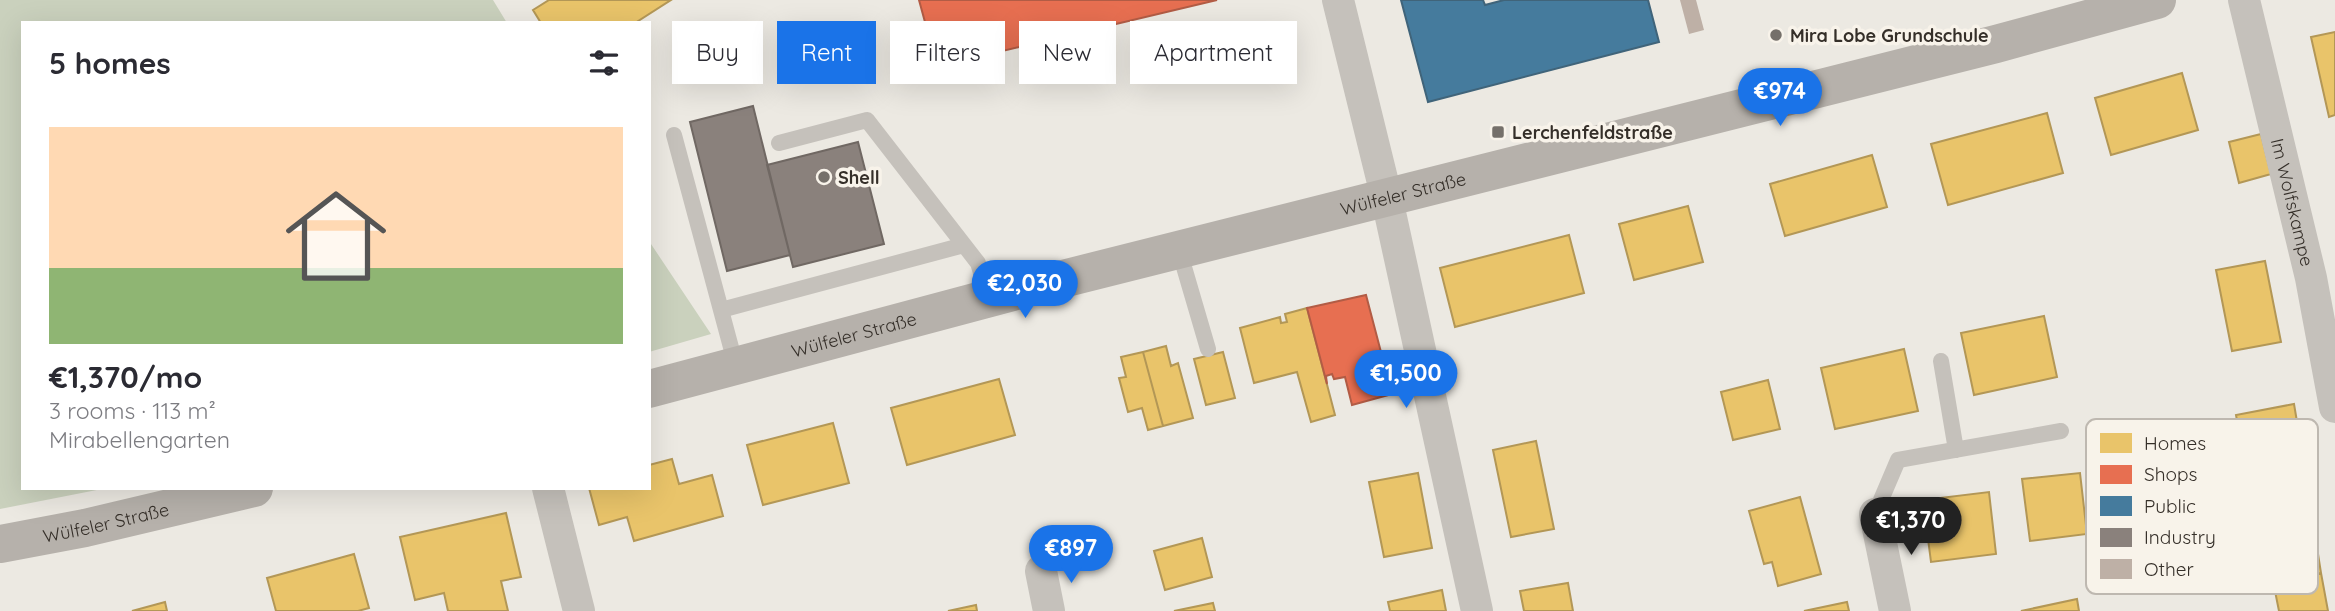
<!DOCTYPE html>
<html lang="en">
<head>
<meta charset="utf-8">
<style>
  :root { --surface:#fff; --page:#f7f7f7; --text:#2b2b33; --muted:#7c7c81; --line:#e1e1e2; --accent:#1a73e8 }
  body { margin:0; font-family:Quicksand,sans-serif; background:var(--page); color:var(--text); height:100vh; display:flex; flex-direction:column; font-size:26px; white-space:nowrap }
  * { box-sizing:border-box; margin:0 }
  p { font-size:23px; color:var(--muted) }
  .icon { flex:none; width:38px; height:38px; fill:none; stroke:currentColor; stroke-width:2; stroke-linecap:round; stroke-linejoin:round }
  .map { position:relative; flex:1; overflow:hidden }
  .drawer { position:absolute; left:21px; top:21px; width:630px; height:469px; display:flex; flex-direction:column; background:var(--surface); border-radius:0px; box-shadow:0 7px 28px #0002 }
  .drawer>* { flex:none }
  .guide { position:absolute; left:672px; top:21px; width:665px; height:63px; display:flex; gap:14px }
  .price { position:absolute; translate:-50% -60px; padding:0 16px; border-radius:24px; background:var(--accent); color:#fff; font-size:23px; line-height:46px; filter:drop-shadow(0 2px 4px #0008) }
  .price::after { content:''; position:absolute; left:50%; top:42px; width:21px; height:16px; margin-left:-10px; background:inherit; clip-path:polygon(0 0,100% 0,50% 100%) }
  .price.current { background:#222; color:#fff }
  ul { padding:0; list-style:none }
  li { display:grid; align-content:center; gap:14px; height:371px; padding:0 28px }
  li+li { border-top:2px solid var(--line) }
  li span { display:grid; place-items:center; height:217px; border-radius:0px; color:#555 }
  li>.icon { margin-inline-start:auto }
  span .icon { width:126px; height:126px; fill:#fffc; stroke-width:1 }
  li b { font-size:30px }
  h2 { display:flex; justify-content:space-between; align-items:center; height:84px; padding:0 28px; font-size:30px }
  .tag { padding:0 24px; border-radius:0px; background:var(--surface); box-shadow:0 7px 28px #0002; font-size:24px; line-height:63px }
  .tag.current { background:var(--accent); color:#fff }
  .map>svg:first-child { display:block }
</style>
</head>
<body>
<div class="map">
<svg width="2335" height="611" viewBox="0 0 2335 611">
  <rect width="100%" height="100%" fill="#ece9e2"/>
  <!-- green -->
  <path fill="#cad1bd" d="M0 0H493L507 23H23V488H107L0 509Z
    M649 241 711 334 649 352Z"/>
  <!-- homes -->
  <path fill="#e9c46a" stroke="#b39756" stroke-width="2" d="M549 0H671L635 23H541L533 10Z
    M2335 32V115L2329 117 2311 37Z
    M2182 73 2198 130 2111 155 2095 98Z
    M2047 113 2063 173 1948 205 1931 144Z
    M2261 134 2271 174 2239 183 2229 142Z
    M1872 155 1887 207 1785 236 1770 184Z
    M1688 206 1703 262 1634 280 1619 224Z
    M1569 235 1584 293 1455 327 1440 268Z
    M2265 261 2281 342 2232 351 2216 270Z
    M1307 308 1335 415 1311 422 1297 372 1254 383 1240 328 1280 317 1281 323 1287 322 1285 314Z
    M2044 316 2057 377 1974 395 1961 333Z
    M1166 346 1171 366 1178 363 1193 418 1163 426 1143 352Z
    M1904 349 1918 411 1835 429 1821 368Z
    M1143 352 1163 426 1148 430 1142 408 1128 412 1119 378 1126 377 1121 357Z
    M1223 352 1235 398 1206 405 1194 359Z
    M999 379 1015 435 907 465 891 408Z
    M1768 380 1780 429 1733 440 1721 392Z
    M2294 404 2307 481 2250 491 2236 415Z
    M833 423 849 483 763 505 747 445Z
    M1536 441 1554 529 1511 537 1493 450Z
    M672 459 679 484 712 475 723 516 634 541 627 517 599 525 589 488H649V465Z
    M1418 473 1432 548 1384 557 1369 482Z
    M2080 473 2087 534 2030 541 2022 479Z
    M1989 492 1996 554 1931 562 1923 500Z
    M1800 497 1821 574 1778 586 1772 562 1764 564 1749 511Z
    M506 513 521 577 501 581 508 611H448L444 593 415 600 400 537Z
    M2315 535 2321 573 2273 581 2267 542Z
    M1202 538 1212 577 1165 590 1154 551Z
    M354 554 369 608 358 611H276L267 578Z
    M2321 573 2328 611H2279L2273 581Z
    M1568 583 1573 611H1524L1520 591Z
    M1442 590 1446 611H1390L1388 602Z
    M2077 599 2079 611H2021Z
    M165 602 167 611H132Z
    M1847 602 1849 611H1804Z
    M1213 603 1215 611H1174Z
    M976 605 977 611H948Z"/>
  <!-- shops -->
  <path fill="#e76f51" stroke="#b25c45" stroke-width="2" d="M919 0H1217L973 58 928 33Z
    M1366 295 1392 394 1352 405 1345 377 1334 379 1332 374 1326 376 1327 384 1307 308Z"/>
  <!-- public -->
  <path fill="#457b9d" stroke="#40647a" stroke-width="2" d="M1401 0H1483L1485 5 1504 0H1648L1659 42 1428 102Z"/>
  <!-- industry -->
  <path fill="#8a817c" stroke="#706863" stroke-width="2" d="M753 106 790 255 727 271 690 122Z
    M858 142 884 244 793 267 767 165Z"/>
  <!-- building -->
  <path fill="#beb0a6" d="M1680 0H1696L1704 30 1689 34Z"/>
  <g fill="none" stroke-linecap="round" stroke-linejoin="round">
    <!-- service -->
    <path stroke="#c5c1bb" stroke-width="16" d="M674 135 736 366
      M779 143 867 120 978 263 989 299
      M1179 250 1208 349
      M721 310 964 245
      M1941 361 1956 450
      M1875 514 1898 460 2061 431"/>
    <!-- minor -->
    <g stroke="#c5c1bb" stroke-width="32">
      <path d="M1338 0 1387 199 1477 611"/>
      <path id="s1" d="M2244 0 2311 278 2335 407"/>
      <path d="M548 488 579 611"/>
      <path d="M1875 514 1895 611"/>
      <path d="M1041 571 1049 611"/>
    </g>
    <!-- secondary -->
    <g stroke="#b6b1ab" stroke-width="38">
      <path id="s2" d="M649 389 1031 287 1996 44 2157 0"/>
      <path id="s3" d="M0 544 85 528 254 488"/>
    </g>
  </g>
  <!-- markers -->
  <g fill="#75706a" stroke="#f8f3ea" stroke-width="2.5">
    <circle cx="1776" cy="35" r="7"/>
    <rect x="1491" y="125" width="14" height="14" rx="3.5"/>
    <circle cx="824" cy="177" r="7"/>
  </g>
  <g text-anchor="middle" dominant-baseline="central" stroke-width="7" stroke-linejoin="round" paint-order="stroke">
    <!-- poi labels -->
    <g font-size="18" font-weight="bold" fill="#352f29" stroke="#f8f3ea" text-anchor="start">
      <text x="1790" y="35">Mira Lobe Grundschule</text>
      <text x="1512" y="132">Lerchenfeldstraße</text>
      <text x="838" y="177">Shell</text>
    </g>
    <!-- street labels -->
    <g font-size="18" fill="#352f29" stroke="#f8f3ea">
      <text stroke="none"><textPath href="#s2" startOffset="779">Wülfeler Straße</textPath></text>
      <text stroke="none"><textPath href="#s1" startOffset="208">Im Wolfskampe</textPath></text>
      <text stroke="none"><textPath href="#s2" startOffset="212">Wülfeler Straße</textPath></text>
      <text stroke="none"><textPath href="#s3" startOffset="108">Wülfeler Straße</textPath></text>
    </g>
  </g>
  <!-- legend -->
  <rect x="2086" y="419" width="232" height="175" rx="10" fill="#f8f3ea" stroke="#beb8b0" stroke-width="2"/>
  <rect x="2100" y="433" width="32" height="20" fill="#e9c46a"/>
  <rect x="2100" y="465" width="32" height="19" fill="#e76f51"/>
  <rect x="2100" y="496" width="32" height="20" fill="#457b9d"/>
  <rect x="2100" y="528" width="32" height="19" fill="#8a817c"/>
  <rect x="2100" y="559" width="32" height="20" fill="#beb0a6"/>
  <g font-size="19" fill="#352f29">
    <text x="2144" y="450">Homes</text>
    <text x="2144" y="481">Shops</text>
    <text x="2144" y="513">Public</text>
    <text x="2144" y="544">Industry</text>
    <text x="2144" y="576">Other</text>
  </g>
</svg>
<b class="price" style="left:1780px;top:128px">€974</b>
<b class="price" style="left:1025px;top:320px">€2,030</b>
<b class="price" style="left:1406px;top:410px">€1,500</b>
<b class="price current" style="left:1911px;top:557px">€1,370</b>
<b class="price" style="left:1071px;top:585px">€897</b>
<div class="guide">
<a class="tag">Buy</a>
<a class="tag current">Rent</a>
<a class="tag">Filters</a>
<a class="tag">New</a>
<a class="tag">Apartment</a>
</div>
<section class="drawer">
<h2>5 homes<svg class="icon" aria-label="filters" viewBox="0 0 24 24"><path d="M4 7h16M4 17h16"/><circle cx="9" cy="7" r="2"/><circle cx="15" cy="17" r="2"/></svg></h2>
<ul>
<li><span style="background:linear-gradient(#ffd9b3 65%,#8fb573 0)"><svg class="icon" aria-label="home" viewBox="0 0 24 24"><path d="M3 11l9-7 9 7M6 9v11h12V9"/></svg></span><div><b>€1,370/mo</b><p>3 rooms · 113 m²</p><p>Mirabellengarten</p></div></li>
</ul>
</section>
</div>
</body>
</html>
